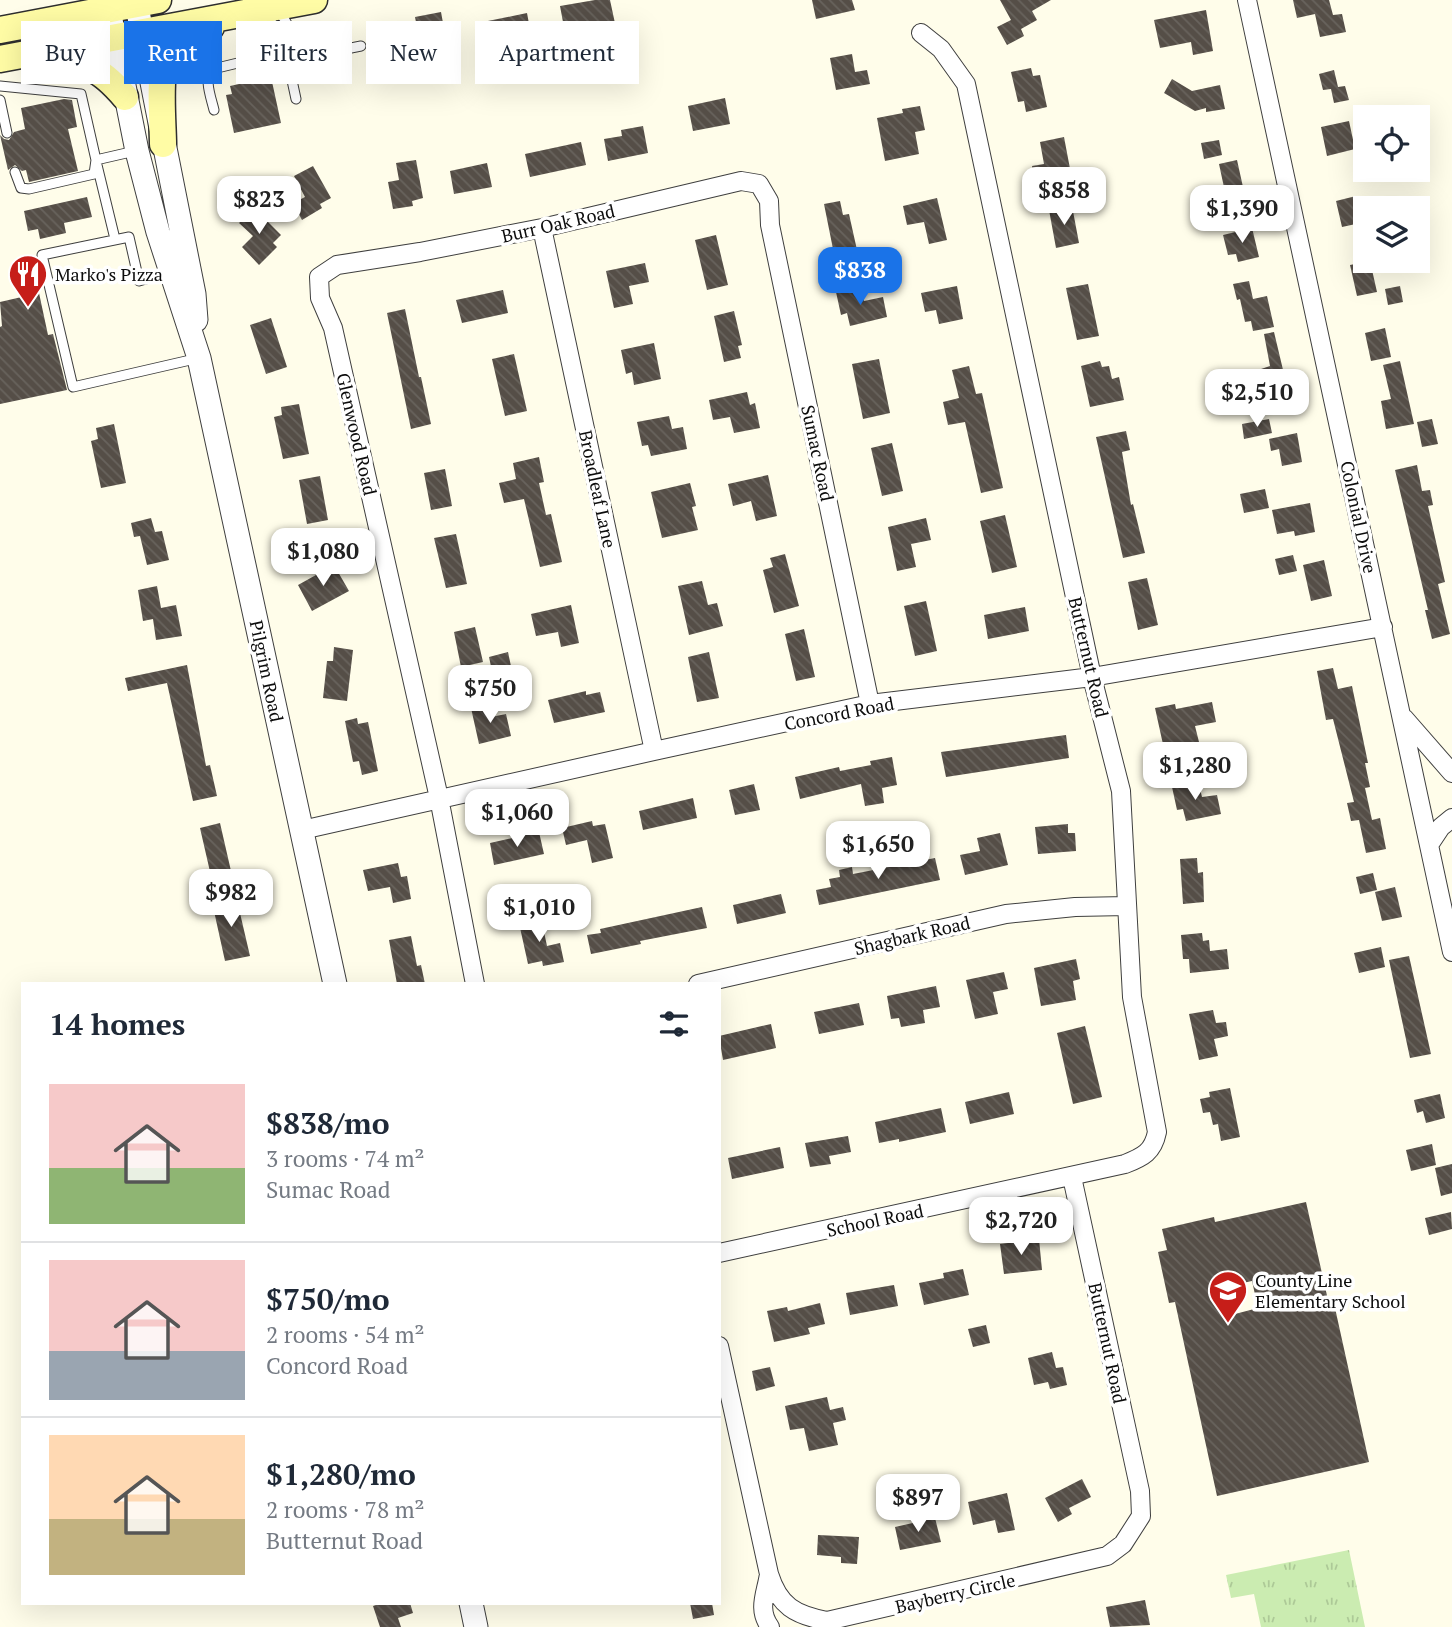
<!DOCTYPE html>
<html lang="en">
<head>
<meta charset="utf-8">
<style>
  :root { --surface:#fff; --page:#f6f6f7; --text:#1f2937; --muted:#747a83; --line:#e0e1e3; --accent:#1a73e8 }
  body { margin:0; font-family:"PT Serif",serif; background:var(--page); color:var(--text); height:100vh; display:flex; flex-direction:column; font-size:26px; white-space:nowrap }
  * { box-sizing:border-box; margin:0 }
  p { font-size:23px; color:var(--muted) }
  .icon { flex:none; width:38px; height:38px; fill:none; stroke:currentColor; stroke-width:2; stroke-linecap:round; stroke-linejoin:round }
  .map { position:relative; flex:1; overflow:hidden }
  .details { position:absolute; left:21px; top:982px; width:700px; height:623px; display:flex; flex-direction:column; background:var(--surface); border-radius:0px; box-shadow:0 7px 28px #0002 }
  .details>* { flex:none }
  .top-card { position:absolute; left:21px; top:21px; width:700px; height:63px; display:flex; gap:14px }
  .buttons { position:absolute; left:1353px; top:105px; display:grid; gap:14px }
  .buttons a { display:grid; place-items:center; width:77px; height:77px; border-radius:0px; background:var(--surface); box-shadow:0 7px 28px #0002; font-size:35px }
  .price { position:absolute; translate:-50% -60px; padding:0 16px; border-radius:14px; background:#fff; color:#222; font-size:23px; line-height:46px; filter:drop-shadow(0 2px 4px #0008) }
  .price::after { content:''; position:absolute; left:50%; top:42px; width:21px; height:16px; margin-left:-10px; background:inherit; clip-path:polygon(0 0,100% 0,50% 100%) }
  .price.selected { background:var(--accent); color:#fff }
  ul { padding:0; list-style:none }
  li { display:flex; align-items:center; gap:21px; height:175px; padding:0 28px }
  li+li { border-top:2px solid var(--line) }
  li span { display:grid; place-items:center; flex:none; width:196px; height:140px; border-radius:0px; color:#555 }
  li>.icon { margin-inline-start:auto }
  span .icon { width:84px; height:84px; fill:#fffc; stroke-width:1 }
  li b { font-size:30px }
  h2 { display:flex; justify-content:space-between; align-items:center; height:84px; padding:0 28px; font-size:30px }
  .chip { padding:0 24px; border-radius:0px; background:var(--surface); box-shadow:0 7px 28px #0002; font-size:24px; line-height:63px }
  .chip.selected { background:var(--accent); color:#fff }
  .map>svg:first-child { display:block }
</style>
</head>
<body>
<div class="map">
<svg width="1452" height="1627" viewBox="0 0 1452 1627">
  <defs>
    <pattern id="park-tufts" width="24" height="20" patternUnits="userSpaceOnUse" patternTransform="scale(1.75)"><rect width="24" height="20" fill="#cbecb1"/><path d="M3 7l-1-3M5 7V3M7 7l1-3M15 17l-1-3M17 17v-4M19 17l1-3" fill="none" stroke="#adc997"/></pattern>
    <pattern id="building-back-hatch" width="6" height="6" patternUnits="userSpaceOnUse" patternTransform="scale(1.75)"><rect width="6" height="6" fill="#554e47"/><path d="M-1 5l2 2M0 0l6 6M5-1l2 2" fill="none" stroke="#68635d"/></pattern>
  </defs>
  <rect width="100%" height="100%" fill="#fffdea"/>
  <!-- park -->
  <path fill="url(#park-tufts)" d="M1349 1550 1365 1627H1261L1254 1594 1231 1598 1226 1575Z"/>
  <!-- building -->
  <path fill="url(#building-back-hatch)" fill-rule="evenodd" d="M595 0H610L616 28 566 38 560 6Z
    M812 0H852L855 10 816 19Z
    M1000 0H1051L1032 11 1037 20 1021 29 1024 36 1007 45 997 27 1011 20Z
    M1293 0H1329L1333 15 1342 14 1346 32 1320 37 1315 14 1297 18Z
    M1206 10 1213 51 1193 55 1191 42 1160 48 1154 20Z
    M441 12 445 34 434 36 436 50 422 53 415 17Z
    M527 13 532 40 483 49 478 23Z
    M417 44 420 64 404 67 400 47Z
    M852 54 855 72 867 70 870 84 836 90 830 58Z
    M1031 68 1033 76 1040 75 1047 107 1026 112 1024 101 1018 102 1011 72Z
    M1334 70 1338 87 1345 86 1349 100 1334 103 1331 89 1323 90 1319 74Z
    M271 77 281 123 234 133 226 95 232 94 230 86Z
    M1172 79 1192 91 1220 85 1225 109 1206 112V108L1195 111 1164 93Z
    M725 98 730 124 693 131 688 106Z
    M64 99 72 100 77 127 68 129 78 171 29 182 26 170 22 171 15 165 8 170 0 135 4 139 9 140 14 132 25 129 21 108Z
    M920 106 925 130 915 132 919 154 885 161 877 118 903 113 902 109Z
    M1349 121 1355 149 1327 156 1321 127Z
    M643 126 648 153 608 161 604 139 622 136 621 130Z
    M1064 137 1071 174 1035 181 1032 166 1044 164 1040 142Z
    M1219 140 1222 155 1204 159 1201 143Z
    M581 142 586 165 530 177 525 154Z
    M416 160 423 198 412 201 413 206 393 209 388 182 399 180 396 163Z
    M1237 160 1243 187 1225 192 1219 164Z
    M487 163 492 187 454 194 450 171Z
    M313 166 331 198 320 204 322 208 302 220 293 203 305 197 294 176Z
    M1356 196 1359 210 1365 209V222L1342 227 1336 201Z
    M87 197 92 217 64 223 66 233 40 239 38 229 28 231 24 211Z
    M937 198 947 240 929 244 924 222 907 225 903 206Z
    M840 201 843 215 849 214 857 250 834 254 824 204Z
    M1072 206 1079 243 1056 248 1049 210Z
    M254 208 281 235 273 243 277 247 259 265 242 247 253 236 239 223Z
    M1252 228 1259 257 1238 262 1236 254 1228 255 1223 235Z
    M716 235 728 285 707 290 695 240Z
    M1370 261 1377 292 1357 296 1350 265Z
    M645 263 649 282 629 286 633 304 614 308 606 271Z
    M1249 281 1253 299 1267 296 1274 327 1253 331 1251 321 1245 322 1240 299 1237 300 1233 284Z
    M1088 284 1099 336 1077 340 1066 288Z
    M860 286 864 301 883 297 887 317 850 326 847 313 841 315 836 292Z
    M957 286 963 319 939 324 936 310 925 312 921 293Z
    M1400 286 1403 302 1388 305 1385 289Z
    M503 290 508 313 462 323 456 300Z
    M39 293 48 335 53 334 67 390 0 404V327L2 326 0 302Z
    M405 309 419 377H421L431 424 411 429 387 313Z
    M734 311 742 345 738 346 741 358 724 362 714 316Z
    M271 318 287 367 266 374 250 325Z
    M1385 328 1391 357 1371 361 1365 333Z
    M1274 332 1289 395 1269 400 1261 369 1270 366 1264 334Z
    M654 343 661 379 634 385 632 372 626 374 621 350Z
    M514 354 527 411 505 416 492 359Z
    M879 359 890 413 863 419 852 364Z
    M1100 361 1102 367 1109 366 1112 379 1119 377 1124 400 1090 407 1081 366Z
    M1400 361 1414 424 1386 429 1381 401 1391 399 1383 365Z
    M969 366 976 394 982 393 1003 488 981 493 965 422 948 425 943 402 959 398 952 370Z
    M747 392 750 405 755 403 760 428 734 433 730 417 713 420 709 400Z
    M299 404 309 454 283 459 274 417 282 415 281 407Z
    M669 416 672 429 683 427 687 449 651 456 648 445 642 446 637 422Z
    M1269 419 1272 433 1244 439 1242 424Z
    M1432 419 1438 444 1422 447 1417 422Z
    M114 424 126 483 101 488 91 441 98 439 96 428Z
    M1126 431 1130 450 1122 452 1131 505 1133 504 1145 553 1123 558 1096 437Z
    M1297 433 1302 462 1282 466 1279 449 1271 451 1269 439Z
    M892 443 903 491 882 496 871 448Z
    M539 457 544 482 539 483 546 515 551 514 562 562 540 567 524 499 504 503 499 483 516 479 513 463Z
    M1417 465 1422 491 1430 490 1433 505 1428 506 1445 582 1438 584 1450 634 1432 639 1425 610H1428L1395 470Z
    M445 469 452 506 431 510 424 473Z
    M768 475 777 516 756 521 751 501 733 506 728 484Z
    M320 476 328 520 307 524 299 480Z
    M690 483 696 506 692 507 698 530 662 538 651 492Z
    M1265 489 1269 508 1244 513 1240 494Z
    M1310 503 1315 532 1295 536 1294 531 1277 534 1272 510Z
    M1005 515 1017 567 992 573 980 521Z
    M151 518 155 532 162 531 169 560 147 565 140 536 134 537 131 523Z
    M926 518 931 540 911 544 916 567 897 571 888 527Z
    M456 534 467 584 446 588 434 538Z
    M785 554 799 606 774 613 763 570 773 567 770 558Z
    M1293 555 1297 571 1279 575 1275 559Z
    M1324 560 1332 596 1311 601 1303 565Z
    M334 565 349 591 312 611 298 585Z
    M1147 578 1158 625 1138 630 1128 582Z
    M702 581 708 605 717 603 723 626 689 635 678 586Z
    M157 586 161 608 176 605 182 636 156 640 153 619 143 621 138 590Z
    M926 601 937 651 915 656 904 606Z
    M571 605 579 643 561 647 558 632 536 636 531 614Z
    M1025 607 1029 631 988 639 984 615Z
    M475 627 483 662 461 667 454 632Z
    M804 629 815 677 796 681 785 634Z
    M334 647 353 650 347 701 323 698 327 661H333Z
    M508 652 512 671 493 676 489 657Z
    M709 652 719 698 697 702 688 657Z
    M187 665 206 766 210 765 217 796 193 801 167 683 128 691 125 678Z
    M1333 668 1338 689 1352 686 1368 763H1365L1370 787 1365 788 1372 820 1380 818 1386 849 1366 853 1359 820 1351 821 1347 803 1354 802 1333 719 1326 720 1317 671Z
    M586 691V695L600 692 605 712 554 723 548 700Z
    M1212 702 1216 722 1195 726 1201 750 1166 758 1155 708 1175 704 1176 709Z
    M488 703 491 717 506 714 511 736 479 744 471 708Z
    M357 718 358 724 368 722 378 771 362 775 359 761 353 762 345 721Z
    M1066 735 1069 758 946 777 941 752Z
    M892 757 897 785 882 788 884 803 865 806 861 784 800 799 795 777 839 767 840 771 871 765 870 761Z
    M1198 781 1202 797 1217 795 1221 814 1186 821 1183 809 1177 810 1172 787Z
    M754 784 760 810 735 815 729 790Z
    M693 798 697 818 643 830 639 811Z
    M592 821 593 826 605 824 613 858 592 863 587 840 566 845 562 828Z
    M220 823 231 871 211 876 200 828Z
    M1068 824V833H1075L1076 851 1038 854 1035 827Z
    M539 832 544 854 494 865 490 843Z
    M1000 833 1008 865 965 875 960 855 980 851 977 838Z
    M935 858 940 880 819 905 816 890 831 887 829 879 840 877 839 870 852 867 853 874Z
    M1197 858 1198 873 1203 872 1204 902 1183 904 1180 859Z
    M398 863 401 877 407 876 411 899 393 903 390 887 368 891 363 870Z
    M1373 873 1377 890 1360 894 1356 877Z
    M1395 887 1402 917 1382 921 1375 892Z
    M781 894 786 913 737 924 733 905Z
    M236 896 250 956 225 961 212 902Z
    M702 907 707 928 640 941 641 944 591 954 587 935 601 933 600 929Z
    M541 918 547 946 560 943 564 962 543 966 542 961 528 964 519 923Z
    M1202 933 1203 941 1209 940 1210 951 1227 949 1229 969 1190 973 1189 959H1183L1181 935Z
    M411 936 417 966 421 965 425 984H397L389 940Z
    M1381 947 1385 967 1359 973 1354 953Z
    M1409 956 1431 1054 1410 1058 1389 960Z
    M1076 959 1080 979 1073 981 1076 1000 1041 1006 1034 968Z
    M1004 972 1008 989 993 992 998 1014 975 1019 966 980Z
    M936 986 940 1007 923 1010 925 1023 901 1027 899 1018 891 1019 887 996Z
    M859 1003 864 1025 819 1034 814 1012Z
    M1213 1010 1216 1023 1226 1022 1228 1036 1214 1039 1218 1056 1199 1060 1189 1014Z
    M771 1024 776 1048 723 1060 719 1036Z
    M1085 1026 1102 1097 1073 1104 1057 1033Z
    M1230 1088 1240 1137 1221 1141 1218 1124 1213 1125 1210 1112 1203 1113 1200 1099 1210 1097 1209 1092Z
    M1009 1092 1014 1114 970 1124 965 1102Z
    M1440 1094 1445 1118 1426 1123 1423 1111 1417 1113 1414 1100Z
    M941 1108 946 1132 899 1142V1139L879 1143 875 1122Z
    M848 1136 851 1152 829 1156 831 1164 810 1167 805 1143Z
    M1432 1144 1436 1165 1411 1171 1406 1150Z
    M780 1147 784 1168 732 1179 728 1158Z
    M1452 1164V1193L1441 1196 1435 1168Z
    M1306 1202 1330 1309 1335 1308 1369 1462 1217 1496 1175 1302 1169 1303 1158 1252 1167 1250 1162 1229 1214 1217 1215 1222ZM1252 1281 1258 1308 1235 1314 1229 1286Z
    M1451 1212 1452 1229 1429 1235 1425 1218Z
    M1039 1239 1042 1270 1004 1274 1000 1244Z
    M963 1269 969 1295 924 1305 919 1283 944 1278 943 1273Z
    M894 1285 898 1306 850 1315 846 1293Z
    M820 1303 825 1324 808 1328 810 1334 774 1342 767 1311 787 1307 788 1311Z
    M986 1325 990 1343 973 1347 968 1329Z
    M1052 1352 1056 1368 1063 1367 1067 1385 1050 1389 1048 1382 1034 1385 1028 1358Z
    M770 1367 775 1386 756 1391 752 1371Z
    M827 1397 830 1410 843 1407 846 1420 833 1423 838 1445 809 1451 804 1428 790 1430 785 1406Z
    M1082 1479 1091 1497 1069 1508 1072 1514 1058 1522 1045 1498Z
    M1007 1493 1015 1530 998 1533 995 1520 973 1525 968 1502Z
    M935 1518 941 1542 900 1550 895 1527Z
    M818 1535 859 1537 857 1564 841 1563V1557L817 1555Z
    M1145 1600 1150 1625 1110 1627 1106 1607Z
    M382 1603H410L413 1613 398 1618 401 1627H380L373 1606Z
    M690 1603H712L714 1615 693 1619Z"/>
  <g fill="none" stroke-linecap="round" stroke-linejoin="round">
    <!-- service casing -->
    <g stroke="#3f3f3f" stroke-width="11">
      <path id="service" d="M287 57C297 40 289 20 274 8L271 20 277 45 287 57 296 99
        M0 86 81 94 96 160 135 151
        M0 100 7 133
        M214 110C211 97 203 78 213 69L263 57 301 58 361 46
        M97 165 115 239
        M15 172 21 188 29 189 94 174 96 160
        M169 272 139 281 129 237 42 255 73 387 199 358"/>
    </g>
    <!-- minor casing -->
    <g stroke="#3f3f3f" stroke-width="20">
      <path id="minor" d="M1247 0 1452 952
        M542 228 654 751
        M1404 718 1452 773
        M302 830 654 751 870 704 1092 677 1383 627
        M1429 845 1441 827 1452 818
        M475 984 439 798 333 328 320 298 319 277 337 265 420 252 542 228 741 181 759 184 769 201 770 225 870 704
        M698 984 1006 914 1075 907 1127 906
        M719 1253 1125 1164C1143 1157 1153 1152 1157 1132L1132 997 1121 791 1092 677 966 84 941 49 921 33
        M719 1346 769 1574C779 1606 795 1615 827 1621L1107 1556 1123 1544 1141 1516 1140 1491 1072 1177
        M769 1574C766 1594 757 1609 770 1627"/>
    </g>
    <!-- tertiary casing -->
    <g stroke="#3f3f3f" stroke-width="25">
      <path id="tertiary" d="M107 0 137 151 158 232 199 358 335 984
        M139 17 194 294 196 320
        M471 1603 476 1627"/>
    </g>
    <!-- secondary casing -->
    <g stroke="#2e2e2e" stroke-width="29">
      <path id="secondary" d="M0 30 158 0
        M0 59 314 0
        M41 62C84 64 95 62 125 97
        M163 144C163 125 158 73 167 58 175 43 197 35 211 27"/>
    </g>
    <!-- service -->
    <use href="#service" stroke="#fff" stroke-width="9"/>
    <!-- minor -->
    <use href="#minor" stroke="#fff" stroke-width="18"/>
    <!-- tertiary -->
    <use href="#tertiary" stroke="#fff" stroke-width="23"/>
    <!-- secondary -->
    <use href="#secondary" stroke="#fffca5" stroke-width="26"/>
  </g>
  <!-- icons -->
  <defs>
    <g id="restaurant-pin" transform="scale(2.0125)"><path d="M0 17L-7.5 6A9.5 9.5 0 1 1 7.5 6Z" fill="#c61e19" stroke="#fff"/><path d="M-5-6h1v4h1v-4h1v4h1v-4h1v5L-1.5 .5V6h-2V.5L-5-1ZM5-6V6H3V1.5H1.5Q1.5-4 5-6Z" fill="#fff"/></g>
    <g id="school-pin" transform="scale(2.0125)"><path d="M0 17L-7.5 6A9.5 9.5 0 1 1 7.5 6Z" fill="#c61e19" stroke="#fff"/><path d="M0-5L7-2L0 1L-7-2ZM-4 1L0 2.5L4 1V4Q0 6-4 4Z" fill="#fff"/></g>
  </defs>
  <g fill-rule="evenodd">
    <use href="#restaurant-pin" x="28" y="274"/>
    <use href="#school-pin" x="1228" y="1290"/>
  </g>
  <g text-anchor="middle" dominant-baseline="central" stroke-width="7" stroke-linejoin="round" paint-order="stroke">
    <!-- street labels -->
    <g font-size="18" fill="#0c0c0c" stroke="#fff">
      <text transform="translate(558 223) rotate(-13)">Burr Oak Road</text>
      <text transform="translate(357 434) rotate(77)">Glenwood Road</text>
      <text transform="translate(818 453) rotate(78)">Sumac Road</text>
      <text transform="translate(598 489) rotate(78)">Broadleaf Lane</text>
      <text transform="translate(1359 517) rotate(78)">Colonial Drive</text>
      <text transform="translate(1089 657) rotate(77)">Butternut Road</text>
      <text transform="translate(267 671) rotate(78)">Pilgrim Road</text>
      <text transform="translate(839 713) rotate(-11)">Concord Road</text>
      <text transform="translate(912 935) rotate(-13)">Shagbark Road</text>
      <text transform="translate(875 1220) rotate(-12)">School Road</text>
      <text transform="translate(1108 1343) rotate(78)">Butternut Road</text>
      <text transform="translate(955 1593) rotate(-13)">Bayberry Circle</text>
    </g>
    <!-- poi labels -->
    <g font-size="18" fill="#0c0c0c" stroke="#fff" text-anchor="start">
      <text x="55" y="274">Marko's Pizza</text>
      <text x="1255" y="1280">County Line<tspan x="1255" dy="21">Elementary School</tspan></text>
    </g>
  </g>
</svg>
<div class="buttons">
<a><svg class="icon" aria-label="locate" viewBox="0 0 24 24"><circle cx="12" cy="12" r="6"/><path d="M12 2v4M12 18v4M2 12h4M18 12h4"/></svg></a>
<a><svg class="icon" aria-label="layers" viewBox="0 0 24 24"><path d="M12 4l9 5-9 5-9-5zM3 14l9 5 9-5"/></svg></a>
</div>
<b class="price" style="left:1064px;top:227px">$858</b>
<b class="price" style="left:259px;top:236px">$823</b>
<b class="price" style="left:1242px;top:245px">$1,390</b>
<b class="price selected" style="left:860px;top:307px">$838</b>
<b class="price" style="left:1257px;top:429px">$2,510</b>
<b class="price" style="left:323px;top:588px">$1,080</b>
<b class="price" style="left:490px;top:725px">$750</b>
<b class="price" style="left:1195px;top:802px">$1,280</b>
<b class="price" style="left:517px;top:849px">$1,060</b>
<b class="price" style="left:878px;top:881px">$1,650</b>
<b class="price" style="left:231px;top:929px">$982</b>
<b class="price" style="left:539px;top:944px">$1,010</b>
<b class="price" style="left:1021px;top:1257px">$2,720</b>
<b class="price" style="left:918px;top:1534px">$897</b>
<div class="top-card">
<a class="chip">Buy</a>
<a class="chip selected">Rent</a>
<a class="chip">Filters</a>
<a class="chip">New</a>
<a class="chip">Apartment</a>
</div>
<section class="details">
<h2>14 homes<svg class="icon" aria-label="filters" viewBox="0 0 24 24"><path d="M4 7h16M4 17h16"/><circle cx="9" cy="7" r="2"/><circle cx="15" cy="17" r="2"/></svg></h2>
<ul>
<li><span style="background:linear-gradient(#f6c9c9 60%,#8fb573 0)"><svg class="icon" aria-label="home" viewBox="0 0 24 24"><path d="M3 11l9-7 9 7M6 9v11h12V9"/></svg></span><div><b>$838/mo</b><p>3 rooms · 74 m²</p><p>Sumac Road</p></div></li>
<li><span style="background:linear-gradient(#f6c9c9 65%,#9aa5b1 0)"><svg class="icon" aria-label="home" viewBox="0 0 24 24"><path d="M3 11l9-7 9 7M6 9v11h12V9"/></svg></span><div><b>$750/mo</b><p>2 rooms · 54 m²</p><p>Concord Road</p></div></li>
<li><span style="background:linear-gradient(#ffd9b3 60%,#c2b280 0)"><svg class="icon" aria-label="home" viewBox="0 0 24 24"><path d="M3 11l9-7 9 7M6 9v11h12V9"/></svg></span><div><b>$1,280/mo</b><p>2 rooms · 78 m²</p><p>Butternut Road</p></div></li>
</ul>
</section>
</div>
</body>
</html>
